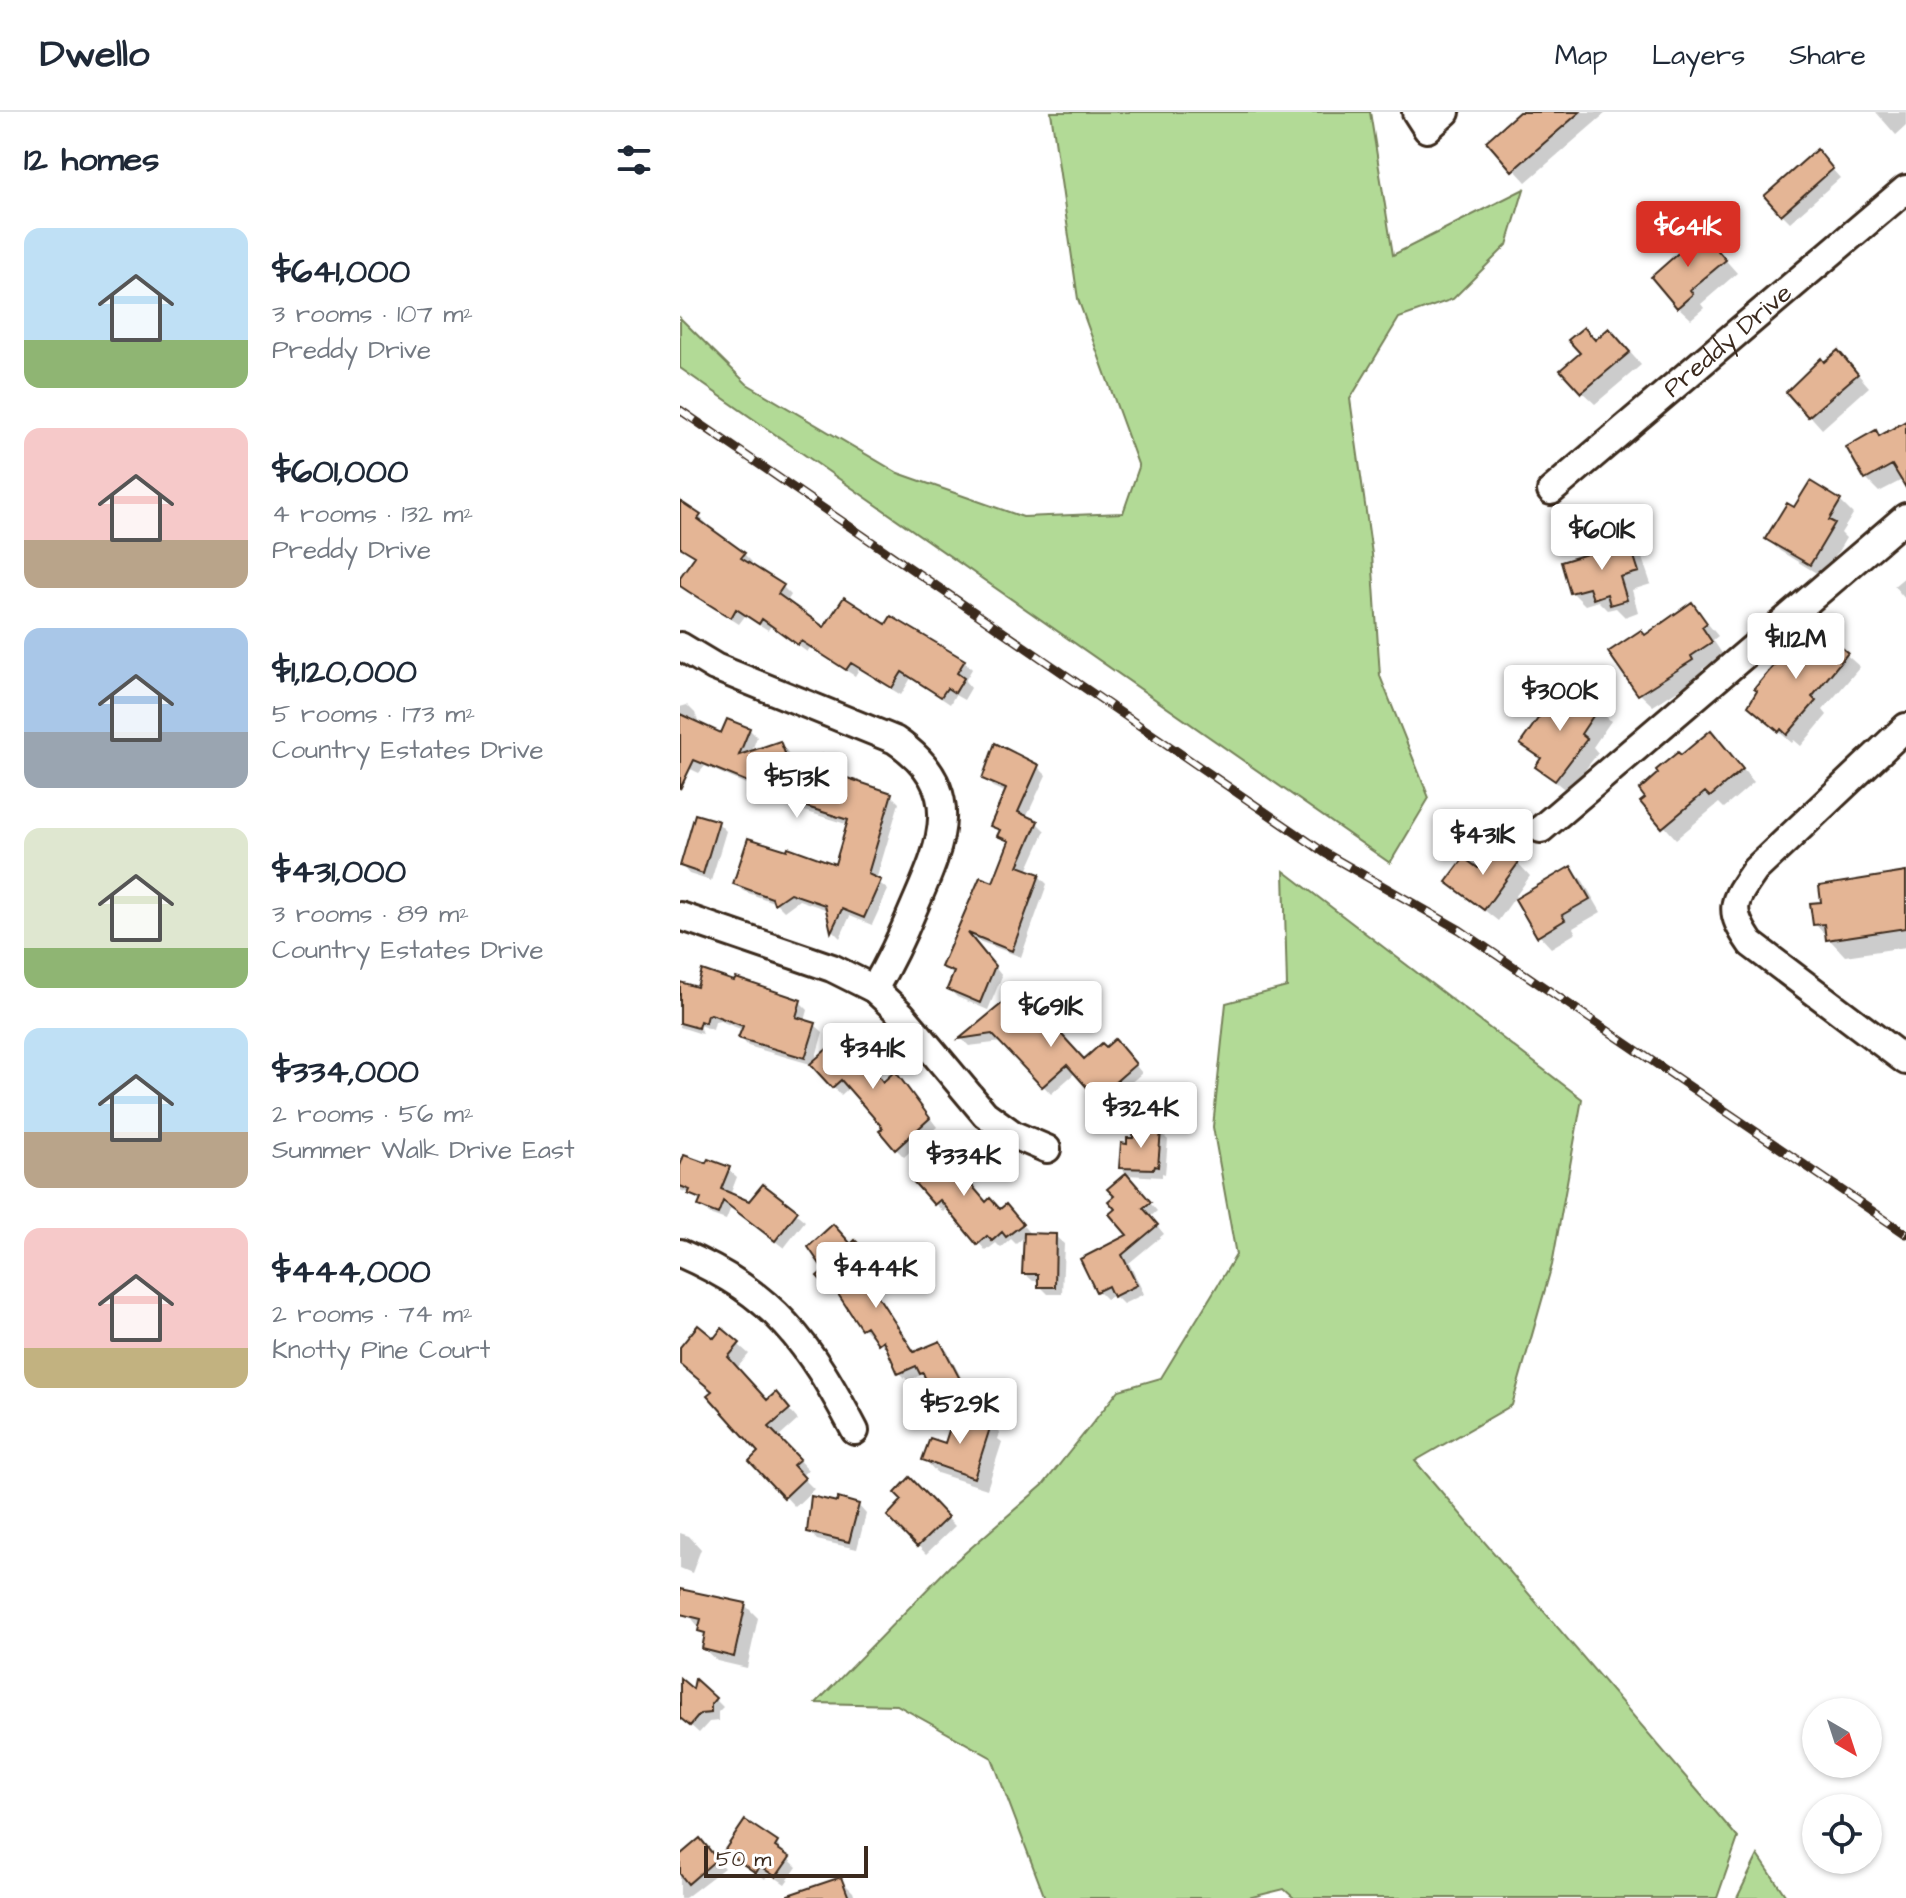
<!DOCTYPE html>
<html lang="en">
<head>
<meta charset="utf-8">
<style>
  :root { --surface:#fff; --page:#f6f6f7; --text:#1f2937; --muted:#747a83; --line:#e0e1e3; --accent:#d93025 }
  body { margin:0; font-family:"Architects Daughter",sans-serif; background:var(--page); color:var(--text); height:100vh; display:flex; flex-direction:column; font-size:30px; white-space:nowrap }
  * { box-sizing:border-box; margin:0 }
  p { font-size:26px; color:var(--muted) }
  .icon { flex:none; width:44px; height:44px; fill:none; stroke:currentColor; stroke-width:2; stroke-linecap:round; stroke-linejoin:round }
  .map { position:relative; flex:1; overflow:hidden }
  .details { display:flex; flex-direction:column; background:var(--surface); width:680px }
  .details>* { flex:none }
  .needle { width:52px; rotate:141deg }
  .controls { position:absolute; left:1122px; top:1586px; display:grid; gap:16px }
  .controls a { display:grid; place-items:center; width:80px; height:80px; border-radius:50%; background:var(--surface); box-shadow:0 2px 6px #0004; font-size:40px }
  .scale { position:absolute; left:24px; bottom:20px; width:164px; box-sizing:border-box; padding-left:8px; border:4px solid #3b2a1e; border-top:0; font-size:22px; line-height:28px; white-space:nowrap; color:#3b2a1e; -webkit-text-stroke:6px #fff; paint-order:stroke }
  .price { position:absolute; translate:-50% -68px; padding:0 18px; border-radius:8px; background:#fff; color:#222; font-size:26px; line-height:52px; filter:drop-shadow(0 2px 4px #0008) }
  .price::after { content:''; position:absolute; left:50%; top:48px; width:24px; height:18px; margin-left:-12px; background:inherit; clip-path:polygon(0 0,100% 0,50% 100%) }
  .price.current { background:var(--accent); color:#fff }
  ul { padding:0; list-style:none }
  li { display:flex; align-items:center; gap:24px; height:200px; padding:0 24px }
  li span { display:grid; place-items:center; flex:none; width:224px; height:160px; border-radius:16px; color:#555 }
  li>.icon { margin-inline-start:auto }
  span .icon { width:96px; height:96px; fill:#fffc; stroke-width:1 }
  li b { font-size:34px }
  h2 { display:flex; justify-content:space-between; align-items:center; height:96px; padding:0 24px; font-size:34px }
  header { display:flex; align-items:center; gap:48px; box-sizing:border-box; height:112px; padding:0 40px; background:var(--surface); border-bottom:2px solid var(--line) }
  header strong { font-size:38px }
  nav { display:flex; gap:44px; margin-inline-start:auto; font-size:28px }
  main { display:flex; flex:1; min-height:0 }
  .map>svg:first-child { display:block }
</style>
</head>
<body>
<header>
<strong>Dwello</strong>
<nav><a>Map</a><a>Layers</a><a>Share</a></nav>
</header>
<main>
<section class="details">
<h2>12 homes<svg class="icon" aria-label="filters" viewBox="0 0 24 24"><path d="M4 7h16M4 17h16"/><circle cx="9" cy="7" r="2"/><circle cx="15" cy="17" r="2"/></svg></h2>
<ul>
<li><span style="background:linear-gradient(#bfe0f5 70%,#8fb573 0)"><svg class="icon" aria-label="home" viewBox="0 0 24 24"><path d="M3 11l9-7 9 7M6 9v11h12V9"/></svg></span><div><b>$641,000</b><p>3 rooms · 107 m²</p><p>Preddy Drive</p></div></li>
<li><span style="background:linear-gradient(#f6c9c9 70%,#b9a48a 0)"><svg class="icon" aria-label="home" viewBox="0 0 24 24"><path d="M3 11l9-7 9 7M6 9v11h12V9"/></svg></span><div><b>$601,000</b><p>4 rooms · 132 m²</p><p>Preddy Drive</p></div></li>
<li><span style="background:linear-gradient(#a9c7e8 65%,#9aa5b1 0)"><svg class="icon" aria-label="home" viewBox="0 0 24 24"><path d="M3 11l9-7 9 7M6 9v11h12V9"/></svg></span><div><b>$1,120,000</b><p>5 rooms · 173 m²</p><p>Country Estates Drive</p></div></li>
<li><span style="background:linear-gradient(#dfe7d0 75%,#8fb573 0)"><svg class="icon" aria-label="home" viewBox="0 0 24 24"><path d="M3 11l9-7 9 7M6 9v11h12V9"/></svg></span><div><b>$431,000</b><p>3 rooms · 89 m²</p><p>Country Estates Drive</p></div></li>
<li><span style="background:linear-gradient(#bfe0f5 65%,#b9a48a 0)"><svg class="icon" aria-label="home" viewBox="0 0 24 24"><path d="M3 11l9-7 9 7M6 9v11h12V9"/></svg></span><div><b>$334,000</b><p>2 rooms · 56 m²</p><p>Summer Walk Drive East</p></div></li>
<li><span style="background:linear-gradient(#f6c9c9 75%,#c2b280 0)"><svg class="icon" aria-label="home" viewBox="0 0 24 24"><path d="M3 11l9-7 9 7M6 9v11h12V9"/></svg></span><div><b>$444,000</b><p>2 rooms · 74 m²</p><p>Knotty Pine Court</p></div></li>
</ul>
</section>
<div class="map">
<svg width="1226" height="1786" viewBox="0 0 1226 1786">
  <rect width="100%" height="100%" fill="#fff"/>
  <filter id="ink" filterUnits="userSpaceOnUse"><feTurbulence type="fractalNoise" baseFrequency=".0125" numOctaves="2"/><feDisplacementMap in="SourceGraphic" scale="16" xChannelSelector="R" yChannelSelector="G"/><feConvolveMatrix kernelMatrix="1 2 1 2 8 2 1 2 1" color-interpolation-filters="sRGB"/></filter>
  <g filter="url(#ink)">
    <!-- green -->
    <path fill="#b2da96" stroke="#76825a" stroke-width="2" d="M371 0H690L713 143 844 77 827 133 773 187 719 206 670 287 692 442 700 564 749 686 710 751 0 256V206L67 272 218 361 343 405 443 401 459 355 398 187Z
      M604 759 902 987 872 1153 832 1293 735 1349 1058 1726 1037 1786H614L604 1777 568 1786H365L312 1646 217 1593 136 1591 270 1454 363 1373 439 1278 481 1266 556 1143 533 1015 546 891 607 875Z
      M1078 1743 1107 1786H1057Z"/>
    <!-- shadow -->
    <path fill="#0003" d="M842 0H927L846 70 808 29Z
      M1196 0H1226V14L1216 23Z
      M1144 48 1160 66 1110 110 1102 102Z
      M1034 135 1057 161 1021 192 1024 196 1011 207 998 195Z
      M942 231 961 253 915 292 902 280Z
      M1144 253H1170L1189 275 1142 317 1109 280Z
      M1196 321 1226 366 1199 380 1186 367 1169 336Z
      M1160 389 1173 402 1161 421 1166 426 1143 465 1100 439 1087 427 1115 398Z
      M0 391 20 405 28 413 26 416 64 442 72 450 69 454 103 475 111 483 106 491 144 518 206 515 284 549 292 557 285 569 291 576 284 588 275 583 270 592 231 566 221 583 179 557 175 564 130 536 127 540 91 514 88 518 65 504 59 512 6 478 0 472V468L16 446 0 435Z
      M949 431 961 443 971 472 952 478 958 500 945 505 936 496 927 498 918 489 905 493 892 480Z
      M1226 464V488L1214 474Z
      M1012 493 1038 524 1033 528 1043 543 1022 557 1024 561 973 594 960 582 931 541 966 525Z
      M1144 523 1180 555 1143 598 1147 603 1121 634 1114 628 1112 631 1083 606 1115 539 1139 528Z
      M888 576 918 597 931 609 913 635 918 641 888 680 857 655 861 649 842 632 870 604Z
      M7 593 15 601 20 613 42 624 69 617 77 625 71 641 99 631 107 639 112 650 131 656 142 646 157 665 211 683 219 691 196 768 208 778 192 813 170 804 160 826 153 819 148 798 119 788 104 799 96 791 63 779 55 771 156 754 169 713 86 687 79 678 25 654 19 661 0 652V595Z
      M1031 621 1074 670 1044 696 1039 691 996 727 963 690 1001 646Z
      M357 654 366 663 346 706 357 711 365 719 347 759 359 764 367 772 341 845 291 826 322 864 308 898 277 885 269 877 275 864 263 855 289 790 314 773 330 732 313 713 327 681 313 675 304 667Z
      M38 711 46 719 31 769 9 762 1 753Z
      M838 751 850 764 818 809 769 770 799 759Z
      M891 757 903 769 921 800 893 816 896 821 871 836 859 823Z
      M1226 762V835L1165 844 1135 812Z
      M0 867 12 897 120 890 128 898 125 909 134 912 143 920 134 952 167 921 187 941 179 949 196 968 204 972 223 970 257 1015 224 1045 216 1037 206 1016 170 975 161 983 134 953 68 934 60 925 63 918 40 909 35 910 33 918 19 913 22 922 0 915Z
      M336 883 366 918 404 950 426 938H443L462 961 439 981 442 984 428 996 396 960 371 982 322 930 289 934 282 927Z
      M480 1020 488 1028 485 1062 482 1061V1065L447 1063 441 1055 449 1034Z
      M282 1025 289 1032 282 1063 306 1092 334 1103 351 1123 375 1124 384 1132 382 1182H368L360 1174V1169H353L344 1161 345 1124 336 1132 331 1127 321 1136 316 1131 306 1139 268 1095 263 1100 234 1067Z
      M0 1048 48 1057 57 1065 50 1083 70 1092 84 1075 125 1109 104 1136 51 1095 46 1108 29 1102 21 1094 22 1091 10 1082 0 1078Z
      M454 1072 477 1099 470 1105 484 1122 449 1151 464 1182 443 1192 434 1183 426 1187 418 1179 450 1124Z
      M175 1131 195 1152 184 1162 236 1242 260 1232 268 1240 287 1277 262 1288 243 1262 228 1269 220 1261 209 1237 207 1238 194 1222 191 1224 183 1216 162 1184 160 1186 140 1164Z
      M43 1219 69 1242 57 1256 88 1291 105 1293 118 1308 98 1326 128 1358 121 1364 134 1377 115 1395 72 1349 81 1340 34 1280 0 1251V1238L34 1229Z
      M308 1308 320 1321 318 1327 322 1330 307 1377 257 1361 245 1348 266 1333 287 1312Z
      M230 1368 275 1414 246 1442 210 1404 225 1388Z
      M178 1393 186 1402 177 1437 137 1428 129 1419Z
      M0 1421 9 1424 21 1437 12 1461 0 1456Z
      M65 1493 78 1506 67 1556 37 1549 24 1537 27 1525 9 1503Z
      M0 1575 35 1587 43 1595 38 1600V1609L29 1610 19 1621 0 1604Z
      M96 1732 104 1740 103 1742 117 1755 105 1772 89 1761 85 1767 46 1738Z
      M28 1737 44 1756 5 1786H0V1746Z
      M160 1767 173 1780 175 1786H135Z"/>
    <!-- building -->
    <path fill="#e4b595" stroke="#3b2a1e" stroke-width="2" d="M839 0H900L832 59 806 29Z
      M1137 37 1153 57 1101 103 1084 84Z
      M1022 120 1046 148 1010 178 1013 182 997 196 971 165Z
      M904 215 915 228 929 216 950 240 901 281 880 258 900 241 888 228Z
      M1158 238 1178 262 1128 305 1106 280 1141 246 1144 250Z
      M1226 309V376L1212 353 1185 368 1166 335 1196 318 1199 324Z
      M1130 369 1161 388 1149 408 1155 411 1130 453 1085 427 1107 391 1114 395Z
      M0 389 21 403 18 407 65 441 61 446 104 473 98 482 144 515 164 485 206 512 211 504 285 548 277 561 284 566 275 581 267 576 261 585 222 560 212 576 171 551 166 558 121 529 118 533 82 507 79 512 56 497 51 506 9 480 0 474V465L15 444 0 435Z
      M949 429 959 460 940 465 947 488 930 493 927 482 913 487 909 476 890 481 881 450Z
      M1012 490 1027 511 1022 515 1032 530 1011 544 1013 548 958 583 928 540 961 518 965 523Z
      M1130 518 1139 525 1143 520 1168 541 1132 585 1136 589 1107 623 1101 617 1099 620 1068 594 1077 579 1074 577 1111 533 1114 536Z
      M888 574 919 595 901 622 907 627 875 669 855 655 861 646 840 632 864 598 869 601Z
      M0 602 41 621 47 607 70 616 59 643 100 629 107 646 131 654 142 643 155 662 212 681 188 762 201 768 184 806 162 797 151 820 145 793 110 781 94 792 92 786 53 772 68 726 107 738 108 735 155 752 168 708 76 679 78 674 14 648 0 677Z
      M1031 618 1063 657 1030 685 1025 680 982 716 960 690 965 686 959 678 978 661 976 658 998 640 1001 643Z
      M315 631 359 653 338 700 358 709 338 754 360 762 332 839 288 821 315 854 300 891 267 877 274 860 261 855 300 765 313 770 329 729 317 724 320 718 310 714 326 677 302 667Z
      M15 702 39 709 23 762 0 754Z
      M815 732 839 750 804 798 766 770 784 746 798 756Z
      M891 754 910 787 882 803 885 808 857 825 835 787Z
      M1226 760V816L1146 828 1144 812 1133 813 1130 791 1141 790 1139 774Z
      M22 858 54 869 56 866 121 888 116 905 136 911 125 946 58 926 63 914 31 902 27 903 25 911 20 909 18 916 0 911V870L17 875Z
      M336 880 365 916 371 911 404 947 422 931 426 935 435 927 456 952 433 972 435 975 419 989 387 953 362 975 312 922 279 927Z
      M168 918 180 932 172 939 196 965 198 963 203 970 215 959 250 1006 215 1038 199 1019 203 1016 161 968 152 976 130 952Z
      M454 1015 481 1018 478 1055 475 1054 474 1057 439 1056 441 1031 447 1032V1026H453Z
      M282 1022 275 1054 306 1090 310 1086 320 1097 326 1092 343 1112 326 1125 322 1120 312 1129 307 1124 297 1133 260 1088 254 1093 231 1067Z
      M4 1043 26 1051 28 1047 50 1055 41 1077 69 1089 83 1072 118 1099 95 1129 43 1089 38 1102 18 1094 21 1087 8 1082 10 1078 0 1074V1054Z
      M446 1061 471 1090 463 1096 478 1113 442 1143 457 1173 433 1185 428 1174 416 1180 400 1147 447 1123 429 1102 435 1097 428 1089 434 1084 427 1077Z
      M153 1112 171 1132 175 1128 188 1142 177 1152 234 1240 260 1229 281 1269 252 1282 243 1261 240 1262 236 1254 218 1262 203 1228 198 1232 186 1214 181 1217 154 1176 151 1179 137 1164 144 1158 128 1135Z
      M344 1121 376 1122 375 1175H358V1162H342Z
      M18 1213 34 1226 42 1216 60 1231 48 1245 87 1288 96 1280 110 1297 89 1315 120 1347 113 1353 125 1366 104 1386 69 1349 78 1340 27 1283 32 1279 0 1252V1235Z
      M289 1300 309 1306 306 1315 310 1316 294 1366 242 1348 250 1326 265 1331 273 1306 286 1310Z
      M230 1365 268 1405 237 1435 207 1404 222 1388 215 1381Z
      M131 1384 157 1390 158 1386 179 1392 169 1430 127 1420Z
      M0 1477 66 1491 54 1545 22 1537 25 1521 18 1519 21 1507 0 1502Z
      M0 1566 13 1577 15 1567 36 1586 31 1592V1601L20 1602 10 1614 0 1606Z
      M65 1708 98 1730 95 1735 110 1745 96 1765 80 1754 76 1761 44 1739Z
      M20 1726 37 1747 8 1772 0 1762V1743Z
      M161 1765 169 1786H108V1783Z"/>
    <g fill="none" stroke-linecap="round" stroke-linejoin="round">
      <!-- street casing -->
      <g stroke="#3b2a1e" stroke-width="32">
        <g id="street">
          <path d="M736 0 747 17 766 0"/>
          <path id="s1" d="M871 379 1226 77"/>
          <path d="M0 534 35 555 215 628C286 676 263 729 235 793 223 822 210 850 194 877"/>
          <path d="M1226 615 1075 758C1052 791 1047 797 1071 832L1226 949"/>
          <path d="M861 717 1226 405"/>
          <path d="M0 804 152 856 194 877 222 903 305 1002 334 1023 367 1037"/>
          <path d="M0 1141C96 1183 128 1230 175 1319"/>
        </g>
      </g>
      <!-- street -->
      <use href="#street" stroke="#fff" stroke-width="26"/>
      <!-- rail casing -->
      <g stroke="#3b2a1e" stroke-width="9">
        <path id="rail" d="M0 298 645 741 780 818 1226 1122"/>
      </g>
      <!-- rail -->
      <use href="#rail" stroke="#fff" stroke-width="6" stroke-dasharray="18" stroke-linecap="butt"/>
    </g>
  </g>
  <g text-anchor="middle" dominant-baseline="central" stroke-width="6" stroke-linejoin="round" paint-order="stroke">
    <!-- street labels -->
    <g font-size="26" fill="#3b2a1e" stroke="#fff">
      <text stroke="none"><textPath href="#s1" startOffset="232">Preddy Drive</textPath></text>
    </g>
  </g>
</svg>
<div class="controls">
<a><svg class="needle" viewBox="-14 -14 28 28"><path d="M0-13l5 13h-10z" fill="#e53935"/><path d="M0 13l5-13h-10z" fill="#747a83"/></svg></a>
<a><svg class="icon" aria-label="locate" viewBox="0 0 24 24"><circle cx="12" cy="12" r="6"/><path d="M12 2v4M12 18v4M2 12h4M18 12h4"/></svg></a>
</div>
<div class="scale">50 m</div>
<b class="price current" style="left:1008px;top:157px">$641K</b>
<b class="price" style="left:922px;top:460px">$601K</b>
<b class="price" style="left:1116px;top:569px">$1.12M</b>
<b class="price" style="left:880px;top:621px">$300K</b>
<b class="price" style="left:117px;top:708px">$513K</b>
<b class="price" style="left:803px;top:765px">$431K</b>
<b class="price" style="left:371px;top:937px">$691K</b>
<b class="price" style="left:193px;top:979px">$341K</b>
<b class="price" style="left:461px;top:1038px">$324K</b>
<b class="price" style="left:284px;top:1086px">$334K</b>
<b class="price" style="left:196px;top:1198px">$444K</b>
<b class="price" style="left:280px;top:1334px">$529K</b>
</div>
</main>
</body>
</html>
